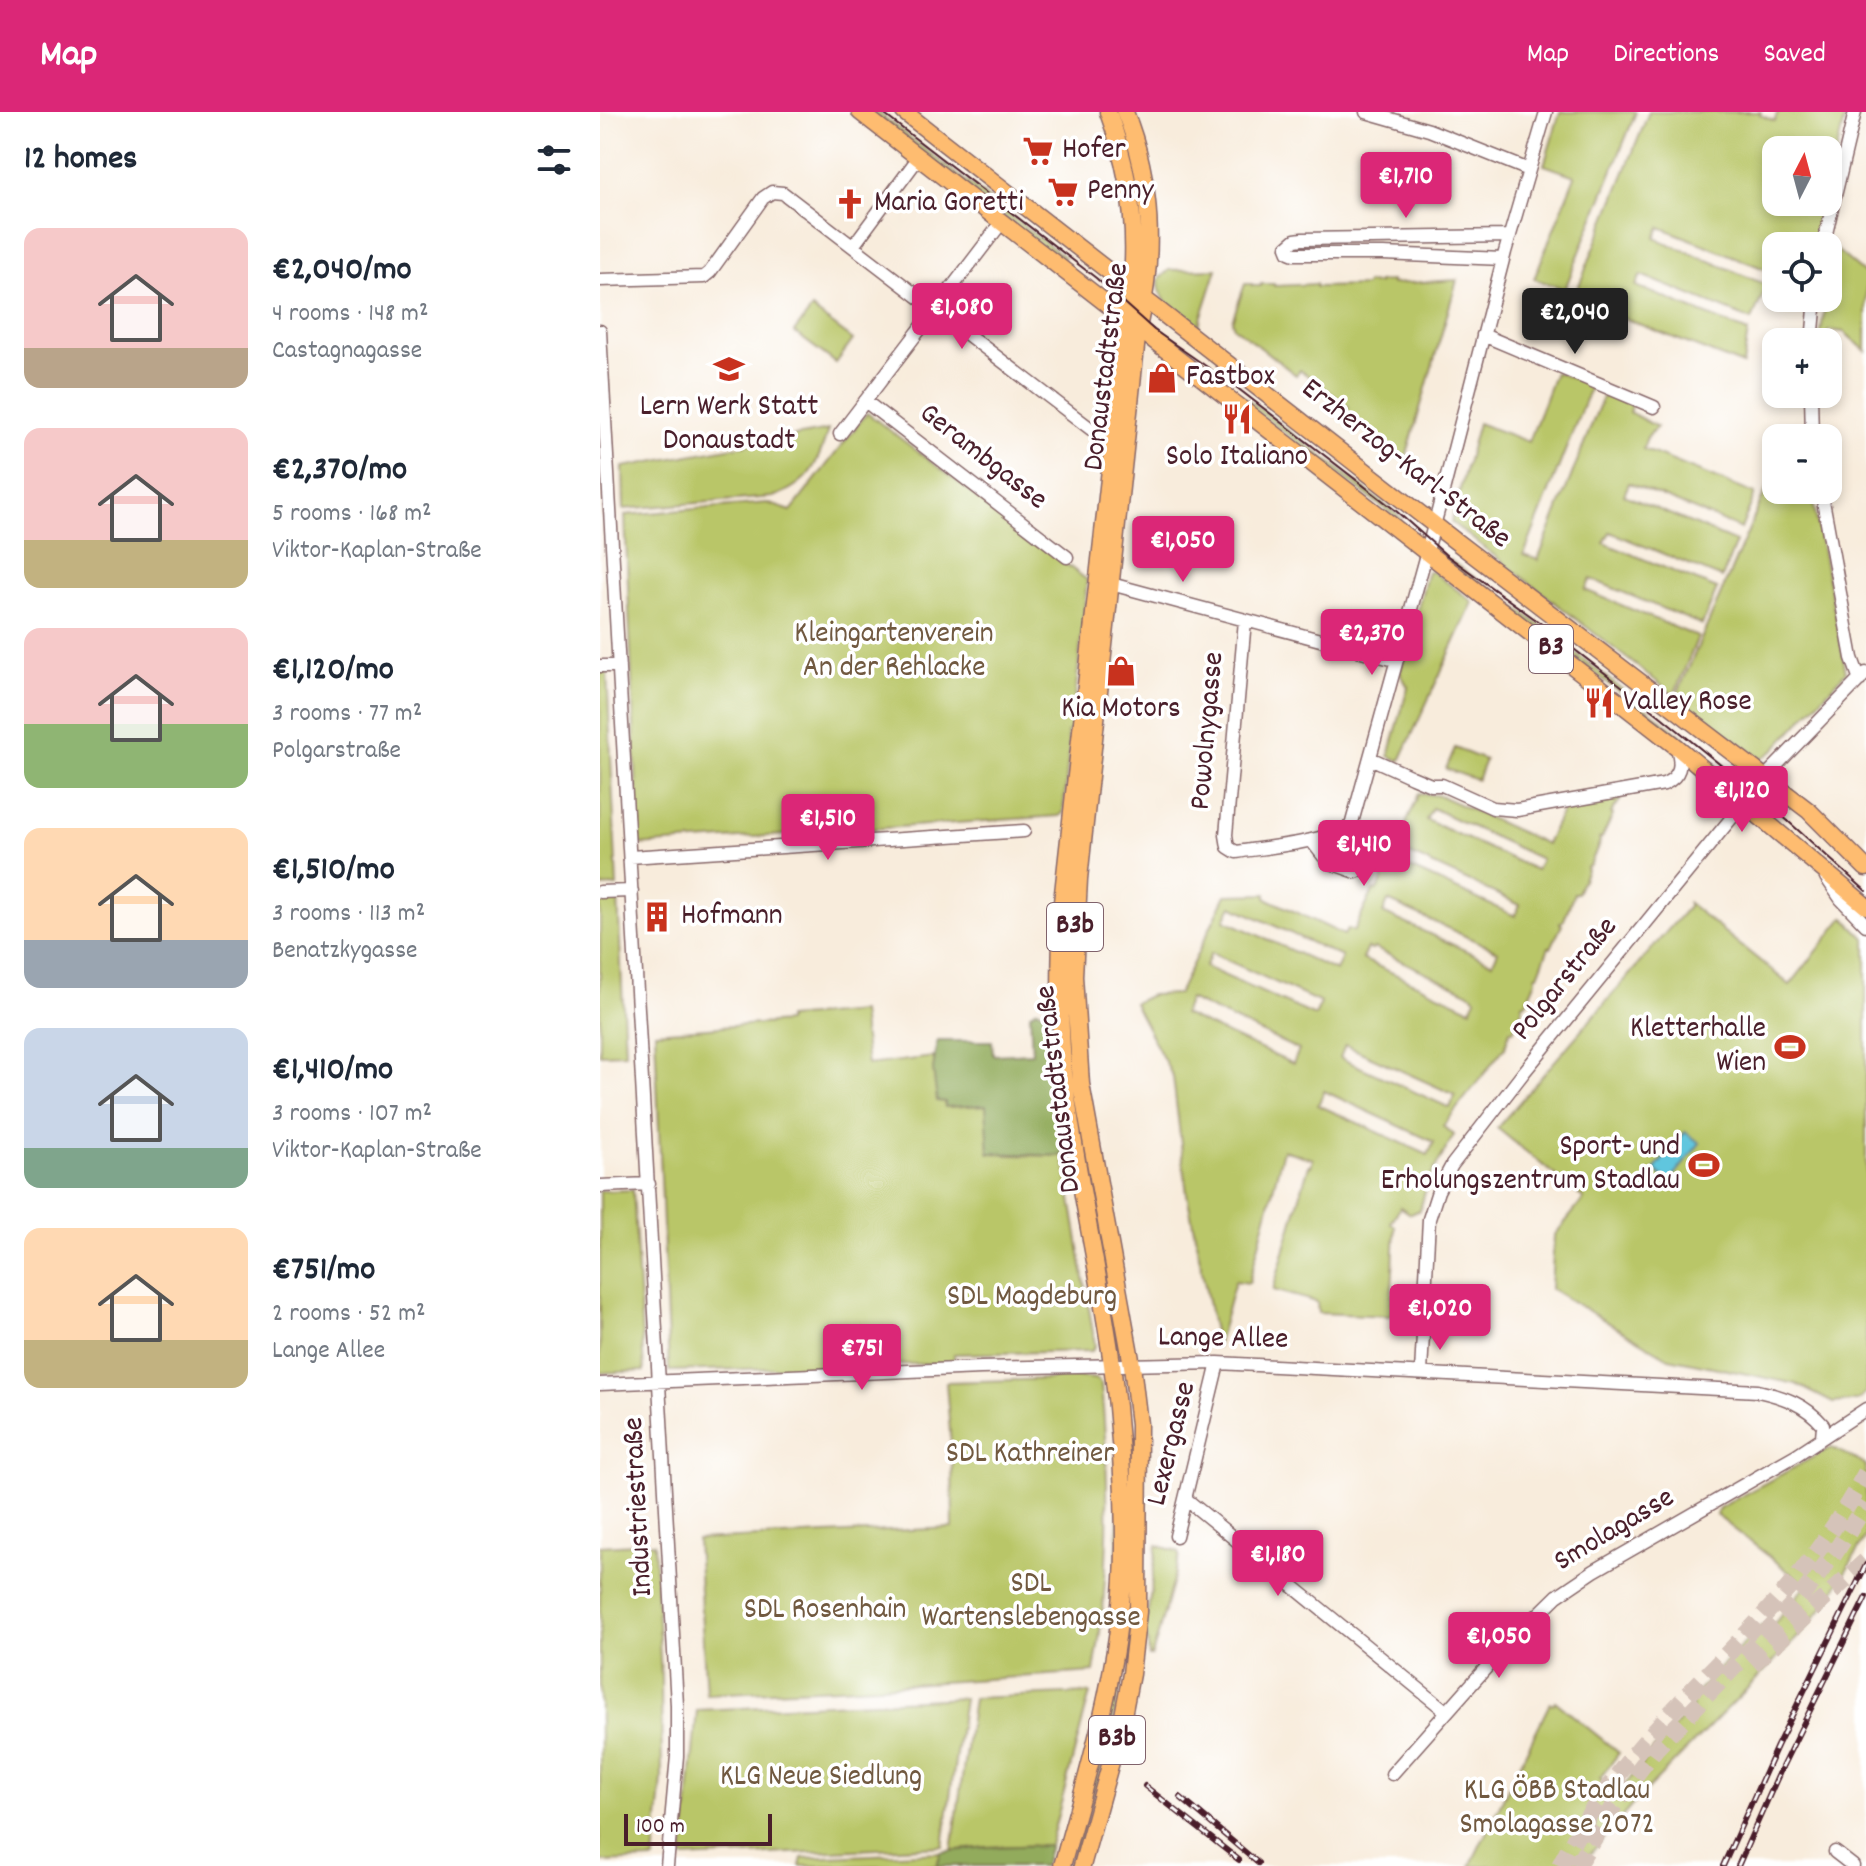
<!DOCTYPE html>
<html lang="en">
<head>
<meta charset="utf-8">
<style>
  :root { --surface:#fff; --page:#f6f6f7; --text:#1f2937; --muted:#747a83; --accent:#db2777 }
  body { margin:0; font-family:Dekko,sans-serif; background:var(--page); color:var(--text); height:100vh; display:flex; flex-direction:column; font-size:30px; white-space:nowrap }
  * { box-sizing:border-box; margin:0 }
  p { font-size:26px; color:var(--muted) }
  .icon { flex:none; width:44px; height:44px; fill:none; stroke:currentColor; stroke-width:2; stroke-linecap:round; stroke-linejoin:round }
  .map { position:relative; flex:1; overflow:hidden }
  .details { display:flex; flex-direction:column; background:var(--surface); width:600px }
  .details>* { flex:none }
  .needle { width:52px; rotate:6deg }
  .buttons { position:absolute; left:1162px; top:24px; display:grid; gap:16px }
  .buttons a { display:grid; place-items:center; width:80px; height:80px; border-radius:16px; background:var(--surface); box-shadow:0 4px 12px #0003; font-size:40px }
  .scale { position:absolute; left:24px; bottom:20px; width:148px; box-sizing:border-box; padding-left:8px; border:4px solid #4a1f2b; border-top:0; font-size:22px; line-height:28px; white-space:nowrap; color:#4a1f2b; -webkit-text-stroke:6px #fff; paint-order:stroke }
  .price { position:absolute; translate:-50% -68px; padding:0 18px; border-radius:8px; background:var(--accent); color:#fff; font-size:26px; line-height:52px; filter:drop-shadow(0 2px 4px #0008) }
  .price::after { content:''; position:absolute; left:50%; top:48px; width:24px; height:18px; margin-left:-12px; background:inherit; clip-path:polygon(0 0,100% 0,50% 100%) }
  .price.active { background:#222; color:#fff }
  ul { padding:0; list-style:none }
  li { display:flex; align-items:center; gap:24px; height:200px; padding:0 24px }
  li span { display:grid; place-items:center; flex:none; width:224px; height:160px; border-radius:16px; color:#555 }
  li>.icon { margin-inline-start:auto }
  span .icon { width:96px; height:96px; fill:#fffc; stroke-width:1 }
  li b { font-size:34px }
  h2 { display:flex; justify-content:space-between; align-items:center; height:96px; padding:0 24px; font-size:34px }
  header { display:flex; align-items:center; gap:48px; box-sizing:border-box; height:112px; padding:0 40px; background:var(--accent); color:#fff }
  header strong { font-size:38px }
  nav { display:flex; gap:44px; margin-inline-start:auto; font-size:28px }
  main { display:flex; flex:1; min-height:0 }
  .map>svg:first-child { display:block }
</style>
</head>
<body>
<header>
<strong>Map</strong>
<nav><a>Map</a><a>Directions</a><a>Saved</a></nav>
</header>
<main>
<section class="details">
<h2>12 homes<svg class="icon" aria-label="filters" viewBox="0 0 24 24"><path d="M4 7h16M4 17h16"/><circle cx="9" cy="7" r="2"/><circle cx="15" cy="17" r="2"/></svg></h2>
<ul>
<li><span style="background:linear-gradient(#f6c9c9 75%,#b9a48a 0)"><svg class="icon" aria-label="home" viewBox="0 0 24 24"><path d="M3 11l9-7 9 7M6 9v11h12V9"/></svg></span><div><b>€2,040/mo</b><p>4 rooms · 148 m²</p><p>Castagnagasse</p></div></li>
<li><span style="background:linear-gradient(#f6c9c9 70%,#c2b280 0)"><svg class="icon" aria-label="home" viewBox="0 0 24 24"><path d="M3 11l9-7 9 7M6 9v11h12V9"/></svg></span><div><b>€2,370/mo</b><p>5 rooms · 168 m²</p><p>Viktor-Kaplan-Straße</p></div></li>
<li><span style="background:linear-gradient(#f6c9c9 60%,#8fb573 0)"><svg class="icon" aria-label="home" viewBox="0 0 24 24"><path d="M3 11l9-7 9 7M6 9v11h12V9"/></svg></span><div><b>€1,120/mo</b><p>3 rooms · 77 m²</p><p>Polgarstraße</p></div></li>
<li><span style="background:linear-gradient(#ffd9b3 70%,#9aa5b1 0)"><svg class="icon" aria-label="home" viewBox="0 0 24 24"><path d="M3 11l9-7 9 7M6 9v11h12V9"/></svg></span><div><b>€1,510/mo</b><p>3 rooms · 113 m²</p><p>Benatzkygasse</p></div></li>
<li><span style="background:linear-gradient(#c9d6e8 75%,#7fa58c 0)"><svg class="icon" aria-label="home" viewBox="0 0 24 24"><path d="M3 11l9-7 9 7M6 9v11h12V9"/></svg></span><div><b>€1,410/mo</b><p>3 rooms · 107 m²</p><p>Viktor-Kaplan-Straße</p></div></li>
<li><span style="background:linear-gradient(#ffd9b3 70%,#c2b280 0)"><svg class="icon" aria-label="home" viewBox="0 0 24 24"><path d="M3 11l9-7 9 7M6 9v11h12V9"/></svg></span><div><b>€751/mo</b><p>2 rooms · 52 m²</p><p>Lange Allee</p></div></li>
</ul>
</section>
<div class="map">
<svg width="1266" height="1754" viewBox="0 0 1266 1754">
  <rect width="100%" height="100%" fill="#fff"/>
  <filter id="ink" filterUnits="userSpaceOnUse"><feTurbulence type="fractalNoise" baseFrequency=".0125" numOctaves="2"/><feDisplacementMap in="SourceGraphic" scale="16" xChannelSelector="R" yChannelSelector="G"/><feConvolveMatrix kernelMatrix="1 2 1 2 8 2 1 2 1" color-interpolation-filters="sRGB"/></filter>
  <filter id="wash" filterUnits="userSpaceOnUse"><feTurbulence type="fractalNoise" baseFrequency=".006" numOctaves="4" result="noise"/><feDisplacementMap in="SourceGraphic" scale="32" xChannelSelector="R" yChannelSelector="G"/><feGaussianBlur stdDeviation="1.8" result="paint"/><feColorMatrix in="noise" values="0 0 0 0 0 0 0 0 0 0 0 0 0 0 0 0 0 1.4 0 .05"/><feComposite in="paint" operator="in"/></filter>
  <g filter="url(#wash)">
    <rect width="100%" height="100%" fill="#f8ecdc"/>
    <!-- green -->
    <path fill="#b9c668" stroke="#82724a" stroke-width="2" fill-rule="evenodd" d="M269 0H277L464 145 461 149Z
      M960 0H1036L965 177 934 167 975 64 944 53Z
      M1049 0H1161L1160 3 1174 9 1178 0H1246L1228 74V38H1176V90H1224L1214 134H1176V178L1173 176 1172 160 1060 115 1055 126 1167 173 1152 208 1041 163 1036 174 1148 220 1143 253 1021 205 976 181Z
      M1233 135 1266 163V239L1244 220 1228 218 1227 227 1220 226 1226 186H1228Z
      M617 157 598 216C581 202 557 191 559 167L569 158Z
      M857 168 807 342 808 347 806 348 745 301 749 295C734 283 716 269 700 258L696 263 634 215 632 209 645 172H652V174H661V172H674V174L716 172V175L765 174 766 171 778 172V170L791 169V172Z
      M212 197 253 228 236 251 194 220Z
      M606 257 661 297 802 406 800 409 605 260Z
      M955 260 991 273 924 443 938 448 1005 279 1033 290 1029 300 1057 315 1047 325 1043 337 1155 382 1141 417 1029 371 1024 383 1136 430 1122 466 1010 420 1004 431 1117 477 1102 513 991 467 985 478 1098 525 1074 583 851 410 878 311 929 330Z
      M267 301 487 468 472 617 467 621 469 637 463 701 459 704 39 733 25 403 167 391 191 399Z
      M228 318C218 353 209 372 173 385L24 397 23 355Z
      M1172 364 1176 366V378L1211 379 1246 560 1173 639 1161 647 1076 585Z
      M850 448 924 501 1100 638 1130 665 848 450Z
      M828 459H832L873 490 800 649 789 644 808 575 800 561Z
      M7 559 17 774 0 775V560Z
      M855 636 885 648 877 668 846 657Z
      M819 681 841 684 946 732 965 693 1021 687 1011 701 1013 703 1002 726 999 727 1000 730 990 753 986 756 987 758 977 781H974L964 808 960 811 962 813 951 836 949 835 938 863H936V868L926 891 922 892 923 895 913 919 910 918 905 935 843 1014 854 1023 828 1069 820 1098 811 1102 800 1095 791 1111 795 1114 791 1204 718 1201 717 1190 673 1178 709 1053 711 1054 713 1047 683 1038 649 1171 635 1169 617 1235 587 1082 573 965 534 891 551 883 578 882 626 783 666 782V786L744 823 748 817 754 819 773 779 778 778ZM832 696 941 747 936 758 826 708ZM810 742 920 793 915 804 805 754ZM788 789 898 839 893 851 783 801ZM632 794 742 845 736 859 625 808ZM767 836 772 838 774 836 872 882 876 887 871 897 762 847ZM611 841 721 891 715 904 605 855ZM589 887 699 938 693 952 583 902ZM745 933 855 983 850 996 740 946ZM724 979 834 1030 828 1043 718 993Z
      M18 784 25 941 0 942V785Z
      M1088 791 1190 873 1244 805 1266 827V1281L1259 1288 1233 1291 1196 1272 1069 1246 951 1177 954 1124 984 1087 897 1016 1088 795Z
      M261 900 267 953 333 945 345 995 386 993 406 1043 464 1044 495 1233 492 1239 354 1242V1251L69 1259 55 920 187 910V906Z
      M33 1078 44 1259 0 1261V1079Z
      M464 1263 496 1267 501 1272C510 1369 511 1463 494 1560L280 1574 106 1582 97 1428 353 1416 352 1346 346 1270 452 1267Z
      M523 1278C535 1371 540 1467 523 1559 512 1625 492 1689 474 1754H469L513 1586 521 1279Z
      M1230 1336C1236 1336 1259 1350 1266 1353V1424L1228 1490 1200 1523 1034 1691 980 1754H870L950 1591 953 1592 955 1589 1019 1641 1000 1666 1019 1680 1056 1635 1093 1595 1088 1589 1162 1513 1169 1518 1206 1473 1116 1403 1119 1396Z
      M54 1431 61 1566 62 1667 54 1748 0 1750V1434Z
      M557 1433 579 1440 580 1443 552 1544H549L546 1514Z
      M490 1581 450 1733 387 1735 352 1739 373 1586Z
      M364 1586 343 1734 83 1746 97 1598Z
      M341 1740 337 1754H200L202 1746Z"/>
    <!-- forest -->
    <path fill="#92ab5c" stroke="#6e6544" stroke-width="2" d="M438 897 445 902 449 897 451 944 463 1044 389 1041 386 993 345 995V990L337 989 333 958 337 929H392L393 943 432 941 430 901Z
      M450 1733 444 1754H337L341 1740 387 1735Z"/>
    <!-- water -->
    <path fill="#61c6de" stroke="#567284" stroke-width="2" d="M1085 1020 1100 1031 1069 1070 1054 1058Z"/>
  </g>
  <g filter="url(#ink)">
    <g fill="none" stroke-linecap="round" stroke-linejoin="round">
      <!-- highway-tunnel -->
      <path stroke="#d5c3b9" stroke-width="18" stroke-dasharray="18 9" stroke-linecap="butt" d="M1152 1552 1266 1449
        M960 1754C1013 1647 1097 1578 1175 1491 1211 1452 1240 1408 1266 1361
        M976 1754 1023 1679 1056 1636 1199 1487 1234 1442 1266 1392"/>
      <!-- minor casing -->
      <g stroke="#876769" stroke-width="15">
        <path id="minor" d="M766 0 829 18 929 58
          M253 134 319 45
          M1223 134 1255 0
          M903 147 783 142H694L689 140 687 135 695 128 702 127 910 124
          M0 168 104 165 110 160 163 86 172 80 183 81 491 317
          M0 219 77 1593V1644L67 1754
          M883 223 1054 295
          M1212 230 1216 186
          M1211 282 1212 326
          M265 289 467 445
          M240 322 402 110
          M1221 378 1252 546 1260 568
          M511 472 795 548
          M645 508 626 723 628 735 636 740C675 734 716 732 751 714L838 399 905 140 946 0
          M0 554H19
          M770 646 812 665 831 673H842L893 696 917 698 1064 672C1081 664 1082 653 1077 636
          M711 728 728 750 756 760 763 756 765 743 751 714
          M30 745 424 719
          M1226 765 1241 787 1266 813
          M0 780 32 779
          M0 1074 49 1072
          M821 1261 829 1107 838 1079 852 1053 924 960 1165 665 1266 561
          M0 1272 381 1256 618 1251 1158 1279C1184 1285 1205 1292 1223 1313L1222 1325
          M587 1388 847 1600
          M576 1424 618 1251
          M792 1662 900 1540 957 1484 994 1459 1196 1343 1266 1297
          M1235 1740 1253 1754"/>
      </g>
      <!-- major casing -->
      <g stroke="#876769" stroke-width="19">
        <path id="major" d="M260 0 1077 635 1266 794
          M304 0 854 428 1209 699 1266 756
          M462 1754C491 1650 524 1543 524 1434 524 1374 520 1312 512 1252 499 1158 477 1066 465 971 458 911 460 851 462 790L533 150C535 98 526 49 508 0
          M482 1754 521 1614 531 1562 538 1500 539 1312 532 1253 481 972 474 864 479 767 538 216C555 144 553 69 525 0"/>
      </g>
      <!-- minor -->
      <use href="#minor" stroke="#fff" stroke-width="12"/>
      <!-- major -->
      <use href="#major" stroke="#febc70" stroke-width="16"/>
      <!-- tram -->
      <path stroke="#4a1f2b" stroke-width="2" d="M281 0 496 166 554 218 636 275 795 398 845 442 939 510 1059 603 1170 693 1266 779"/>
      <!-- rail casing -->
      <g stroke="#4a1f2b" stroke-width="6">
        <path id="rail" d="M545 1674 639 1748
          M580 1685 658 1751
          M1123 1754 1177 1634 1266 1453
          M1138 1754 1183 1653 1266 1485"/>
      </g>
      <!-- rail -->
      <use href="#rail" stroke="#fff" stroke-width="3" stroke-dasharray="9" stroke-linecap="butt"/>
    </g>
  </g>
  <!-- icons -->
  <defs>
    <g id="supermarket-bare" transform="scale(2.4)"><path d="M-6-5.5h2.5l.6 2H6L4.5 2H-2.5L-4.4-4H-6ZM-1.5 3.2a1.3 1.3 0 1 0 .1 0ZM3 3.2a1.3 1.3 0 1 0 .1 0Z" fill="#c8321e" stroke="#fff" stroke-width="2.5" paint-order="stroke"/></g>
    <g id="church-bare" transform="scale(2.4)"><path d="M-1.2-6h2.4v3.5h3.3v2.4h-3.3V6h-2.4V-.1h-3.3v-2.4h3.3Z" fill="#c8321e" stroke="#fff" stroke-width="2.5" paint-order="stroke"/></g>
    <g id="school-bare" transform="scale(2.4)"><path d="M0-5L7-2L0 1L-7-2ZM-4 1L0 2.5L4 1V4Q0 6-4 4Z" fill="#c8321e" stroke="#fff" stroke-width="2.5" paint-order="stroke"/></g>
    <g id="shop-bare" transform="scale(2.4)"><path d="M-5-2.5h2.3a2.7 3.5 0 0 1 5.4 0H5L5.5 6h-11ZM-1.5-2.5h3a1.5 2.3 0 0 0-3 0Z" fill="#c8321e" stroke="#fff" stroke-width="2.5" paint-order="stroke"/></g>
    <g id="restaurant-bare" transform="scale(2.4)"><path d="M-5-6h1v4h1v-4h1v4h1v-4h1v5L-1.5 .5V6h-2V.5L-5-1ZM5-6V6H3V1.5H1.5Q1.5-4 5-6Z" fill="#c8321e" stroke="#fff" stroke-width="2.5" paint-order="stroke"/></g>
    <g id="building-bare" transform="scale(2.4)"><path d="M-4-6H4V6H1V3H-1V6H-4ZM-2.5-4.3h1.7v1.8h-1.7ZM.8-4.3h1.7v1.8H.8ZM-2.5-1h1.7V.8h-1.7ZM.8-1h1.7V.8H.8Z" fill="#c8321e" stroke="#fff" stroke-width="2.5" paint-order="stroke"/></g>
    <g id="stadium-bare" transform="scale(2.4)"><path d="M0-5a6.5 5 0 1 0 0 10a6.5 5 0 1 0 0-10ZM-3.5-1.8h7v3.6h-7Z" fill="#c8321e" stroke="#fff" stroke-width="2.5" paint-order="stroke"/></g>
  </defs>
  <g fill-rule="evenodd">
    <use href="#supermarket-bare" x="438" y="39"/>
    <use href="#supermarket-bare" x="463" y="80"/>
    <use href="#church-bare" x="250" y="92"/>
    <use href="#school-bare" x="129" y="257"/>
    <use href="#shop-bare" x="562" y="266"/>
    <use href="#restaurant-bare" x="637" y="307"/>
    <use href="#shop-bare" x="521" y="559"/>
    <use href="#restaurant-bare" x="999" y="591"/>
    <use href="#building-bare" x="57" y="805"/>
    <use href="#stadium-bare" x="1190" y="935"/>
    <use href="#stadium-bare" x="1104" y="1053"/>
  </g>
  <g text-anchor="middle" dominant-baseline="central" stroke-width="7" stroke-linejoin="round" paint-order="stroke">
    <!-- shield labels -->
    <g fill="#fff" stroke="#80626b" stroke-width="2">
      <rect x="929" y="513" width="44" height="48" rx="6"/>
      <rect x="447" y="791" width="56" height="48" rx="6"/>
      <rect x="489" y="1604" width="56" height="48" rx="6"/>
    </g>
    <g font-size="28" font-weight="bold" fill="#4a1f2b">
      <text x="951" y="537">B3</text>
      <text x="475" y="815">B3b</text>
      <text x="517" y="1628">B3b</text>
    </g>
    <!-- poi labels -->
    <g font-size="30" fill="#4a1f2b" stroke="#fff" text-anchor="start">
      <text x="462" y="39">Hofer</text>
      <text x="487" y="80">Penny</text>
      <text x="274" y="92">Maria Goretti</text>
      <text x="586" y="266">Fastbox</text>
      <text x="129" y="296" text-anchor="middle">Lern Werk Statt<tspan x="129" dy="34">Donaustadt</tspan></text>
      <text x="637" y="346" text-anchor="middle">Solo Italiano</text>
      <text x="1023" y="591">Valley Rose</text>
      <text x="521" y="598" text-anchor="middle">Kia Motors</text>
      <text x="81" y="805">Hofmann</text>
      <text x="1166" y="918" text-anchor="end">Kletterhalle<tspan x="1166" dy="34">Wien</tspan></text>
      <text x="1080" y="1036" text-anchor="end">Sport- und<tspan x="1080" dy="34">Erholungszentrum Stadlau</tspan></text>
    </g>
    <!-- street labels -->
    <g font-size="30" fill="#4a1f2b" stroke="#fff">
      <text transform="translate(508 255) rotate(-83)">Donaustadtstraße</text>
      <text transform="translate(382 346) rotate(38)">Gerambgasse</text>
      <text transform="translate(805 353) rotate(38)">Erzherzog-Karl-Straße</text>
      <text transform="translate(609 619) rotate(-85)">Powolnygasse</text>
      <text transform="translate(966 868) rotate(-51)">Polgarstraße</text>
      <text transform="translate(460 977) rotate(-97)">Donaustadtstraße</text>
      <text transform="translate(623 1228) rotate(1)">Lange Allee</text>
      <text transform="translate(573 1332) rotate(-76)">Lexergasse</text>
      <text transform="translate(40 1395) rotate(-93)">Industriestraße</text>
      <text transform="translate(1015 1419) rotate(-31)">Smolagasse</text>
    </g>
    <!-- park labels -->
    <g font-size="30" fill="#715940" stroke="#fff">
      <text x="294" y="523">Kleingartenverein<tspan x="294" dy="34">An der Rehlacke</tspan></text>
      <text x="432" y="1186">SDL Magdeburg</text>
      <text x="430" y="1343">SDL Kathreiner</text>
      <text x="431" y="1473">SDL<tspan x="431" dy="34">Wartenslebengasse</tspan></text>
      <text x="225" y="1499">SDL Rosenhain</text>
      <text x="221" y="1666">KLG Neue Siedlung</text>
      <text x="957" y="1680">KLG ÖBB Stadlau<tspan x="957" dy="34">Smolagasse 2072</tspan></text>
    </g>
  </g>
</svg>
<div class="buttons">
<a><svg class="needle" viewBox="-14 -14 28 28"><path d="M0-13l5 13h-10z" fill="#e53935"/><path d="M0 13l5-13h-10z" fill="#747a83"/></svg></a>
<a><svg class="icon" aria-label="locate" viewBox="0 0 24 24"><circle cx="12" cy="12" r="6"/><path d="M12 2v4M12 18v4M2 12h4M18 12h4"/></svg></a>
<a>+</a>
<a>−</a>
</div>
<div class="scale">100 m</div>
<b class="price" style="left:806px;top:108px">€1,710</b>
<b class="price" style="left:362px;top:239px">€1,080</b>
<b class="price active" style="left:975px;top:244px">€2,040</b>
<b class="price" style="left:583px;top:472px">€1,050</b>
<b class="price" style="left:772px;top:565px">€2,370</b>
<b class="price" style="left:1142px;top:722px">€1,120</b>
<b class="price" style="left:228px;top:750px">€1,510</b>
<b class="price" style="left:764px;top:776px">€1,410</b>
<b class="price" style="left:840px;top:1240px">€1,020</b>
<b class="price" style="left:262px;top:1280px">€751</b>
<b class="price" style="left:678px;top:1486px">€1,180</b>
<b class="price" style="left:899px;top:1568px">€1,050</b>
</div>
</main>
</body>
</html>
